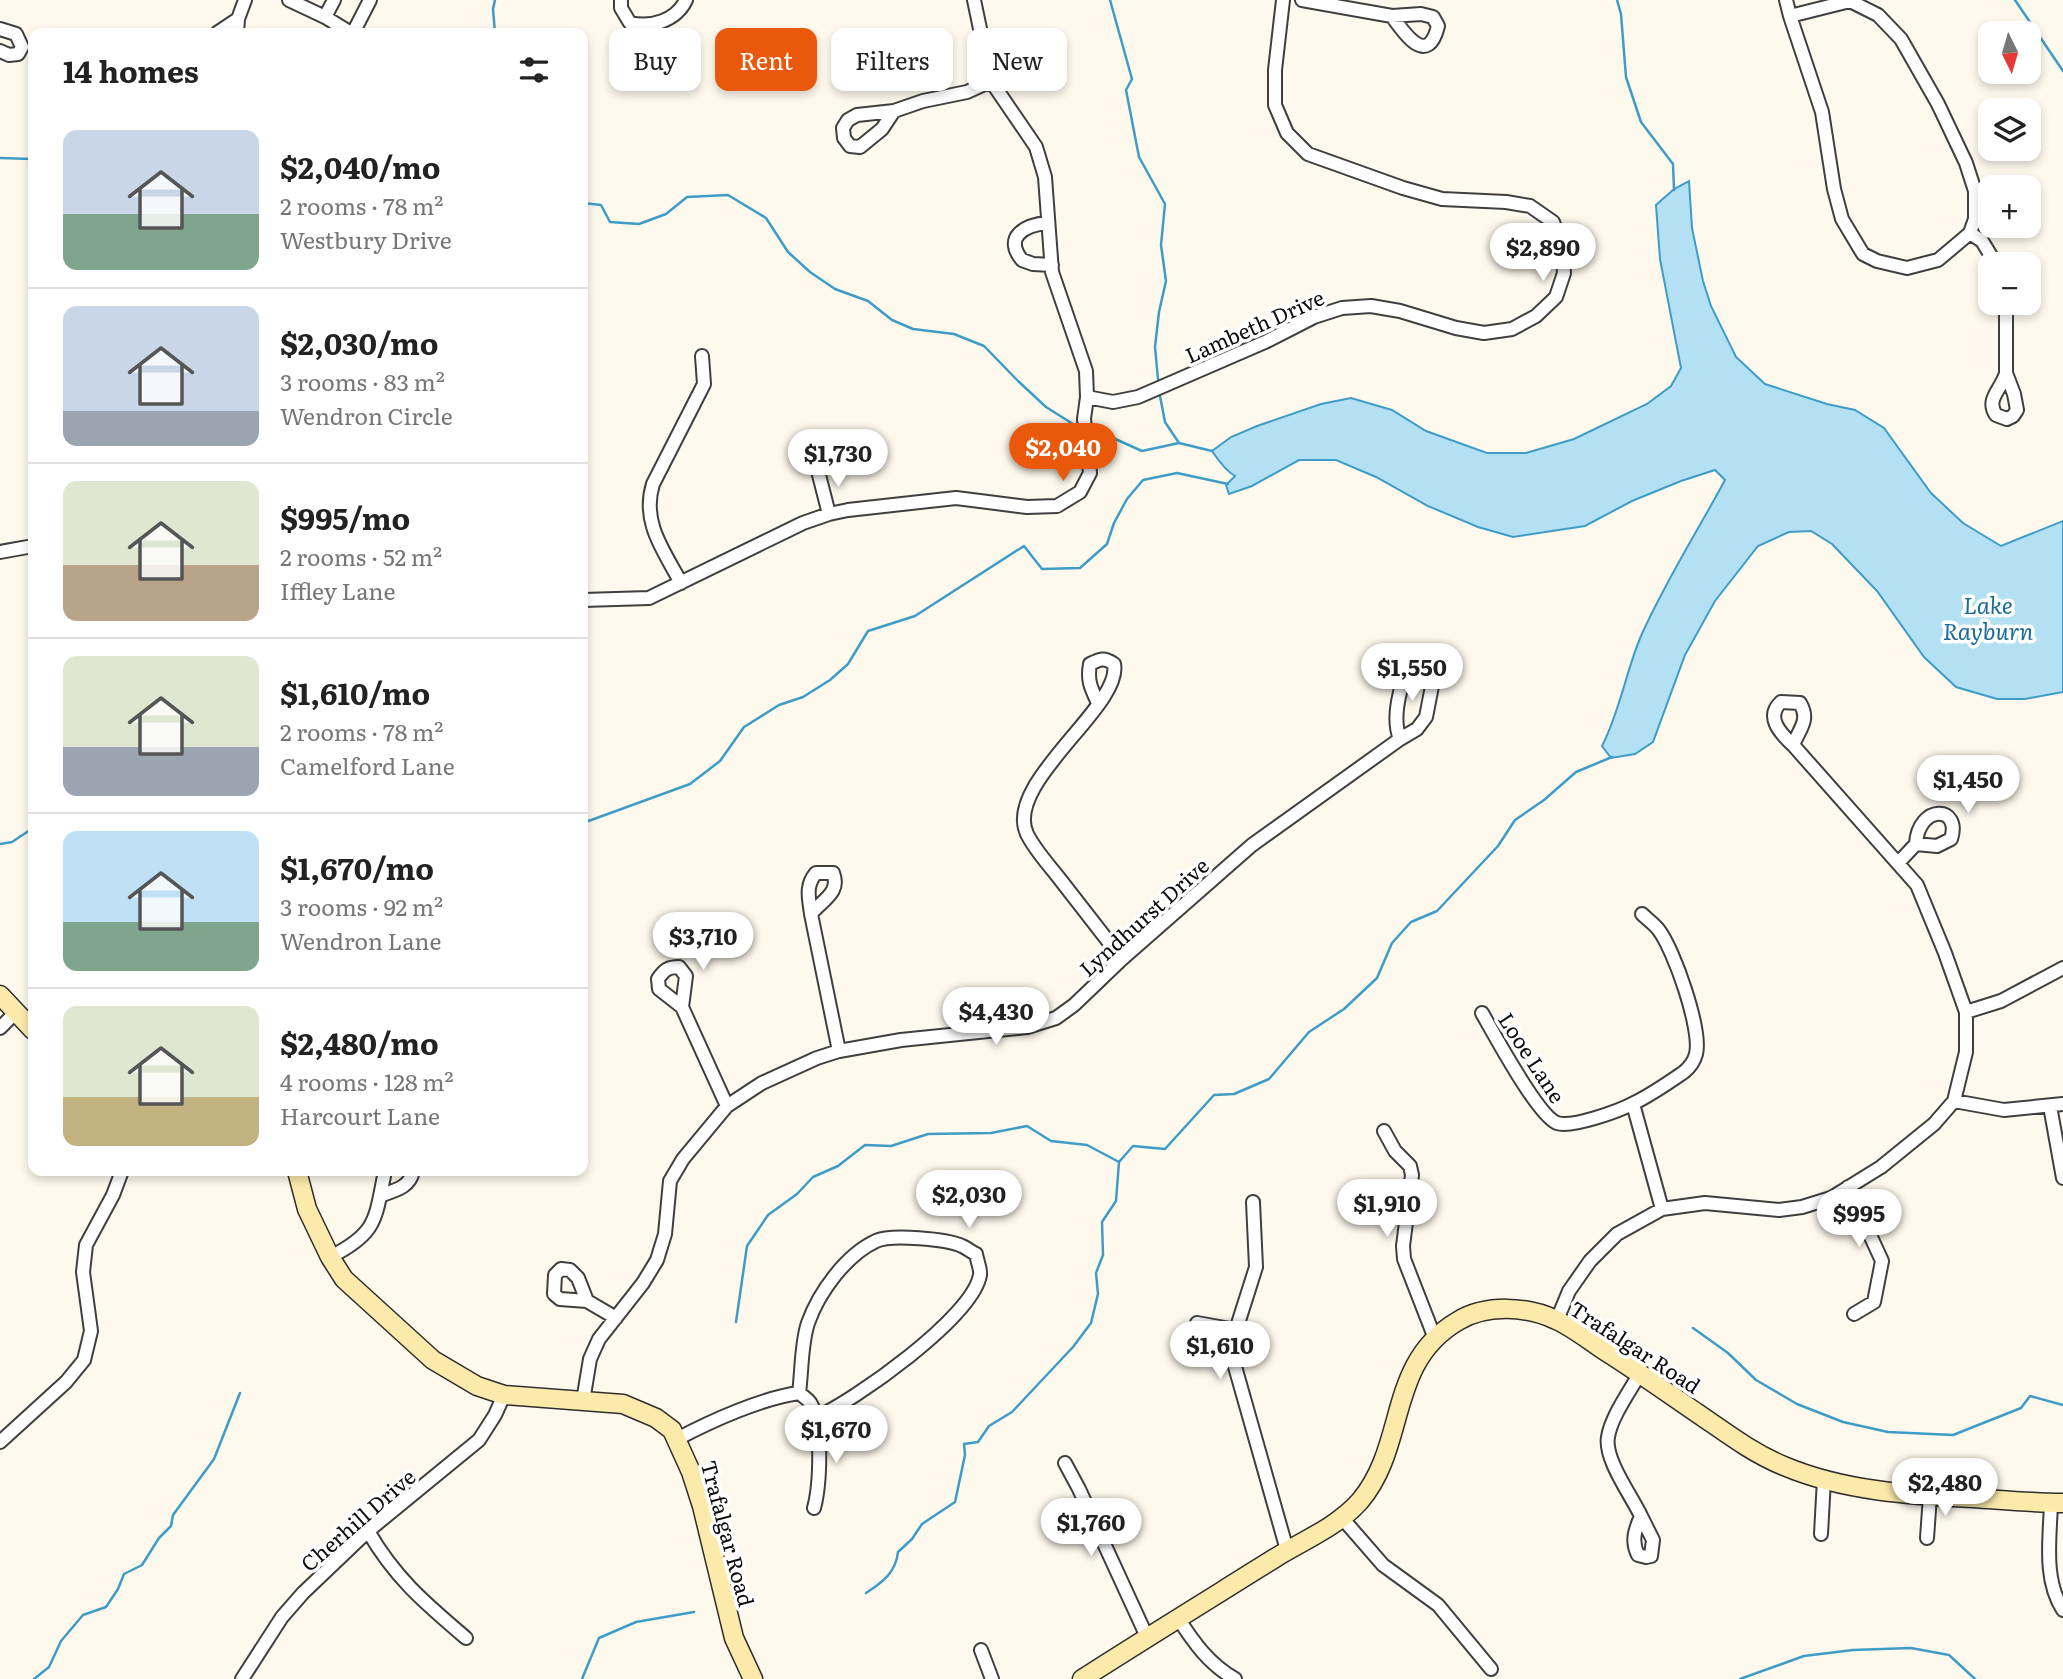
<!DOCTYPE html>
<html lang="en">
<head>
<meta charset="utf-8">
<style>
  :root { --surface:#fff; --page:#f6f6f6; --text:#222; --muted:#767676; --line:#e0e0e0; --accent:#ea580c }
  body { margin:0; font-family:Literata,serif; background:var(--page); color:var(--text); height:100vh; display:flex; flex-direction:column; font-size:26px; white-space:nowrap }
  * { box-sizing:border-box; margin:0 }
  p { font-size:23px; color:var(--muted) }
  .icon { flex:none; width:38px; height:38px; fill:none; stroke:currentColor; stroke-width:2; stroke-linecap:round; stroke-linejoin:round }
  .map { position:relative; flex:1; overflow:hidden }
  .side { position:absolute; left:28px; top:28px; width:560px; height:1148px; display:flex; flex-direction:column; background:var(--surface); border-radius:14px; box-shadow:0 4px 10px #0003 }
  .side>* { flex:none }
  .guide { position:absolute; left:609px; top:28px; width:665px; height:63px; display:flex; gap:14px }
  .needle { width:46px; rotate:175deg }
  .controls { position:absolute; left:1978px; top:21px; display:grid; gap:14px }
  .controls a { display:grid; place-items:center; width:63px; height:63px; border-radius:14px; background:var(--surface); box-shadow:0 4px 10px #0003; font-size:35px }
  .price { position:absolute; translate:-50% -60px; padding:0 16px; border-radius:24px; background:#fff; color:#222; font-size:23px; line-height:46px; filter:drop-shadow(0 2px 4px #0008) }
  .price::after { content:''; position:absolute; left:50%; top:42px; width:21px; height:16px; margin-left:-10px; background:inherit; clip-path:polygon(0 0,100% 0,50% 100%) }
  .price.current { background:var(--accent); color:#fff }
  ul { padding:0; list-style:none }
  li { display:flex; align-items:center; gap:21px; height:175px; padding:0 35px }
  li+li { border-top:2px solid var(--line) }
  li span { display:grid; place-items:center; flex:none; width:196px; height:140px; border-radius:14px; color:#555 }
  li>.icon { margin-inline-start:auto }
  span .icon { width:84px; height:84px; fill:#fffc; stroke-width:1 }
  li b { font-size:30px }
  h2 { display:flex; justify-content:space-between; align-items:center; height:84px; padding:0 35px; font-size:30px }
  .tag { padding:0 24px; border-radius:14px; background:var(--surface); box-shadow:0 4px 10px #0003; font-size:24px; line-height:63px }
  .tag.current { background:var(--accent); color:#fff }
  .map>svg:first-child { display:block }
</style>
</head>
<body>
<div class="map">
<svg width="2063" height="1679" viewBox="0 0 2063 1679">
  <rect width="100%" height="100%" fill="#fef9ec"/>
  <!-- water -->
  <path fill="#b3e1f3" stroke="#3e9cc6" stroke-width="2" d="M1689 181 1692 228 1703 281 1711 306 1736 357 1765 384 1827 404 1855 410 1884 428 1931 493 1963 523 2001 546 2063 521V692L2025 699H1997L1956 687 1924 657 1877 591 1832 544 1811 531 1789 532 1758 546 1715 601 1685 655 1653 742 1635 754 1611 758 1602 746C1620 711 1626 671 1641 636 1665 582 1697 532 1725 480L1715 470 1681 481 1632 501 1585 526 1513 537 1478 527 1428 506 1376 477 1336 460H1299L1252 486 1229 494 1226 485 1235 476C1226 471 1218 460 1212 451L1231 437 1257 426 1321 404 1351 398 1392 410 1426 431 1487 453H1526L1574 439 1647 404 1671 386 1681 368 1660 259 1656 205 1674 189Z"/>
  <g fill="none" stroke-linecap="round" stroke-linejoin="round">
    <!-- stream -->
    <path stroke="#3e9cc6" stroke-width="2.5" d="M495 0 493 9 495 33
      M1110 0 1132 79 1126 90 1139 157 1165 204 1161 245 1166 281 1159 312 1155 347 1158 379
      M1617 0 1621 14 1626 77 1641 122 1673 164 1674 190
      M2015 0 2063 71
      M0 158 33 159
      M583 203 601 205 610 222 639 224 666 214 687 197 728 195 766 218 788 252 810 272 835 289 868 301 892 320 913 329 954 334 984 346 1018 381 1046 407 1073 424
      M1160 396 1165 422 1179 443
      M1093 429 1142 451 1179 443 1212 451
      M583 823 690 784 720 761 744 727 779 705 803 697 830 680 848 664 868 631 915 616 1024 546 1042 569 1080 568 1107 544 1114 523 1127 499 1143 480 1177 473 1228 484
      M0 844 12 842 33 828
      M736 1322 747 1246 768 1215 797 1194 813 1177 838 1166 865 1145 891 1146 928 1134 991 1133 1027 1126 1051 1141 1087 1145 1119 1162
      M1693 1328 1728 1353 1756 1380 1797 1404 1843 1422 1888 1432 1953 1435 2021 1408 2030 1396 2063 1405
      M866 1593C883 1582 896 1572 898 1552L912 1539 922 1524 955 1502 965 1455 964 1444 978 1442 989 1426 1012 1412 1073 1347 1091 1323 1098 1294 1096 1273 1103 1255 1102 1222 1116 1201 1119 1162 1133 1146 1165 1149 1214 1095 1234 1094 1269 1079 1309 1032 1344 1009 1377 978 1392 943 1411 922 1437 911 1498 846 1515 820 1544 800 1576 772 1612 757
      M34 1679 49 1667 61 1641 83 1615 106 1607 118 1589 124 1574 142 1565 159 1538 171 1526 173 1515 214 1459 240 1393
      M582 1679 599 1638 636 1622 694 1612
      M1740 1679 1804 1656 1853 1650 1911 1648 1949 1655 1975 1679"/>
    <!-- street casing -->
    <g stroke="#3f3f3f" stroke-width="16">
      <path id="street" d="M289 0 325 17 351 33
        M621 0V8L630 23C651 28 676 21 686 0
        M1302 0 1392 16 1421 14 1433 17 1438 26C1428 67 1405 35 1392 16
        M1786 0 1790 16 1822 112 1834 189 1842 219 1863 254 1877 261 1907 268 1938 260 1970 233 1975 219V191L1966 163 1938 104 1901 39 1878 15 1850 1 1790 16
        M325 17 334 0
        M0 29 16 34 22 47 18 54 9 55 0 51
        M217 33 238 19
        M237 33 238 19 245 0
        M353 33 370 0
        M894 111 882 129 860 147 850 146 844 138 843 128 848 120 857 115 894 111 923 101 967 92 991 81
        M1047 223C1025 225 1003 237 1022 260L1033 264 1052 265
        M1970 233 1982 241 1996 264
        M2006 303V373L2014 394 2017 410 2013 416 2007 419 1996 415C1985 399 2002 389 2006 373
        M1087 397 1113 402 1138 397 1265 342 1314 317 1342 308 1371 306 1400 311 1456 328 1484 333 1512 329 1536 316 1556 297 1564 273 1562 247 1553 222 1530 206 1506 202 1442 199 1403 188 1308 154 1287 133 1275 105V70L1283 0
        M818 471 829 514
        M0 552 33 546
        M681 583C664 551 641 522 653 484L704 384 702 356
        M583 600 649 598 803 523 829 514 848 510 956 498 1027 507 1057 506 1080 492 1090 473 1084 419 1087 397 1086 371 1052 272 1045 177 1036 147 991 81 974 0
        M1098 703C1091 688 1087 681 1090 664 1100 659 1104 657 1114 664 1123 706 1003 783 1027 834 1035 850 1048 864 1059 878 1080 905 1101 932 1122 959
        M1899 862 1916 844 1937 846 1951 839C1962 805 1918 804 1916 844
        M811 914C809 898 805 886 816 873H833C841 893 822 900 811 914L839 1051
        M682 1007 659 989 658 979C664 970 668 967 679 967L686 976 682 1007 727 1106
        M1966 1012 2001 1001 2063 968
        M1482 1013C1494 1034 1538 1116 1557 1123 1572 1128 1619 1111 1634 1103 1651 1095 1668 1083 1684 1072 1690 1067 1694 1062 1696 1054 1702 1030 1674 949 1658 929 1654 924 1647 919 1642 914
        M0 1028 15 1013
        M1954 1101 2004 1110 2063 1104
        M1633 1104 1662 1209
        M2050 1106 2063 1178
        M1384 1131 1395 1151 1410 1166 1412 1175 1403 1246 1404 1259 1434 1336
        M1848 1187 1882 1261 1874 1302 1854 1314
        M382 1195C396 1190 410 1187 413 1171
        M1253 1202 1256 1267 1236 1330 1232 1356 1287 1550
        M330 1257C378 1233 375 1219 385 1171
        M587 1301 560 1299 554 1294 555 1275 561 1269 570 1270 578 1278 587 1301 616 1318
        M1557 1320 1569 1291 1590 1261 1617 1234 1662 1209 1705 1203 1779 1210 1802 1207 1831 1198 1881 1167 1934 1124 1954 1101 1966 1052V1012L1945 953 1917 885 1793 745C1800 728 1810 720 1800 703L1781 702C1765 717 1780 733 1793 745
        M1197 1323 1236 1330
        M1640 1373C1630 1391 1611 1417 1608 1437 1604 1459 1631 1495 1641 1516 1635 1530 1631 1541 1638 1555L1646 1557 1651 1556 1653 1540 1641 1516
        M799 1393C802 1371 801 1344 808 1323 819 1292 846 1255 876 1241 891 1234 947 1239 962 1246 967 1248 971 1252 976 1254 977 1261 981 1269 980 1275 973 1317 853 1402 815 1418
        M583 1401 590 1359 599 1339 643 1283 657 1260 665 1234 670 1181 683 1159 727 1106 762 1083 817 1058 839 1051 901 1040 1027 1027 1056 1018 1074 1005 1122 959 1252 845 1400 739C1391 717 1401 688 1407 666L1420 662 1429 668 1433 681 1426 717 1417 729 1400 739
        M677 1439C711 1421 762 1398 799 1393 803 1396 809 1400 811 1404 823 1424 820 1486 814 1508
        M0 1442 66 1382 84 1360 91 1331 83 1272 86 1245 113 1195 122 1171
        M1065 1463 1079 1489 1147 1637
        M2051 1503C2050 1538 2043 1579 2063 1610
        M1343 1519 1383 1565 1438 1605 1491 1669
        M368 1531C395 1578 425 1603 466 1638
        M1821 1534 1824 1479
        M1927 1538 1930 1496
        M1178 1618C1194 1643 1209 1664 1235 1679
        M981 1650 992 1679
        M242 1679 282 1617 303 1593 368 1531 479 1440 495 1415 504 1395"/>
    </g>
    <!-- secondary casing -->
    <g stroke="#2e2e2e" stroke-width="21">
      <path id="secondary" d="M0 995 33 1030
        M297 1171 307 1209 330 1257 344 1279 433 1360 477 1386 504 1395 623 1404 656 1418 672 1430 691 1472 702 1506 734 1638 753 1679
        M1082 1679C1146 1638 1211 1598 1275 1558 1304 1540 1337 1527 1360 1501 1408 1444 1386 1363 1458 1321 1486 1304 1527 1306 1556 1320 1572 1327 1587 1339 1602 1349 1634 1369 1665 1391 1697 1413 1725 1432 1752 1453 1784 1466 1843 1491 1910 1495 1973 1498 2003 1500 2033 1503 2063 1503"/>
    </g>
    <!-- street -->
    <use href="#street" stroke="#fff" stroke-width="12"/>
    <!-- secondary -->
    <use href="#secondary" stroke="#fbeaaa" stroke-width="18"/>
  </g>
  <g text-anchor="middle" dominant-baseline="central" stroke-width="7" stroke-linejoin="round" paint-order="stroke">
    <!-- street labels -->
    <g font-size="21" fill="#0c0c0c" stroke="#fff">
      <text transform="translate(1254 325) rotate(-24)">Lambeth Drive</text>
      <text transform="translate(1143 916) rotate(-42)">Lyndhurst Drive</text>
      <text transform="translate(1533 1057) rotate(57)">Looe Lane</text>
      <text transform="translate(1636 1346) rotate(33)">Trafalgar Road</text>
      <text transform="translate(357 1519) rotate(-41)">Cherhill Drive</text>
      <text transform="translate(729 1533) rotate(75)">Trafalgar Road</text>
    </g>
    <!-- water labels -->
    <g font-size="23" font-style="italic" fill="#1c6c96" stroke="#fff">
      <text x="1988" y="604">Lake<tspan x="1988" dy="26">Rayburn</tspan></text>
    </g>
  </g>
</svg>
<div class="controls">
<a><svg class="needle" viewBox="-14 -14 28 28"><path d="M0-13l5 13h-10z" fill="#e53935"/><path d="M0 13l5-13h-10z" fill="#767676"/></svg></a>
<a><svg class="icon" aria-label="layers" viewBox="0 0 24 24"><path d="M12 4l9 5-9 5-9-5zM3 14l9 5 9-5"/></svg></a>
<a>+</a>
<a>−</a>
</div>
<b class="price" style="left:1543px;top:283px">$2,890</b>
<b class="price current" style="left:1063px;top:483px">$2,040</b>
<b class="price" style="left:838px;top:489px">$1,730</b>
<b class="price" style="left:1412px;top:703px">$1,550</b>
<b class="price" style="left:1968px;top:815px">$1,450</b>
<b class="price" style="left:703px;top:972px">$3,710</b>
<b class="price" style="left:996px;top:1047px">$4,430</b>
<b class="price" style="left:969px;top:1230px">$2,030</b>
<b class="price" style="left:1387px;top:1239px">$1,910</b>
<b class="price" style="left:1859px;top:1249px">$995</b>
<b class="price" style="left:1220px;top:1381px">$1,610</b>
<b class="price" style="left:836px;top:1465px">$1,670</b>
<b class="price" style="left:1945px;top:1518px">$2,480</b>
<b class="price" style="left:1091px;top:1558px">$1,760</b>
<div class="guide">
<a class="tag">Buy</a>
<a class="tag current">Rent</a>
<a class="tag">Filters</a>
<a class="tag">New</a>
</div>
<section class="side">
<h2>14 homes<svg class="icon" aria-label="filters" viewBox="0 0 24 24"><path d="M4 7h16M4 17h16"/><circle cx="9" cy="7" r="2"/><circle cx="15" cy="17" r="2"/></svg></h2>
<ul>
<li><span style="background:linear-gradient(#c9d6e8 60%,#7fa58c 0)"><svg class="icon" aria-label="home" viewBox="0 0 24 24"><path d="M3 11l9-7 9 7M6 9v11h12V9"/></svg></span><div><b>$2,040/mo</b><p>2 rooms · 78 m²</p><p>Westbury Drive</p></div></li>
<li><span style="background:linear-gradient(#c9d6e8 75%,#9aa5b1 0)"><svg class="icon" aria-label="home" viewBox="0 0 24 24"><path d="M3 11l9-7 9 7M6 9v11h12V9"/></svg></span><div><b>$2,030/mo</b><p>3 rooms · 83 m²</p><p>Wendron Circle</p></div></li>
<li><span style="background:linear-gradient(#dfe7d0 60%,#b9a48a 0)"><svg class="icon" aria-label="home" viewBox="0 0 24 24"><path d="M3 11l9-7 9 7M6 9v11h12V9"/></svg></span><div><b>$995/mo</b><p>2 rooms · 52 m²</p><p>Iffley Lane</p></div></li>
<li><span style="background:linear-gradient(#dfe7d0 65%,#9aa5b1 0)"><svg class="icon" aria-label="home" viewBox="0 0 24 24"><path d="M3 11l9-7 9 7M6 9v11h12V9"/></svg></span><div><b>$1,610/mo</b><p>2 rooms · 78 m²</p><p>Camelford Lane</p></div></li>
<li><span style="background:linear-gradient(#bfe0f5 65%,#7fa58c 0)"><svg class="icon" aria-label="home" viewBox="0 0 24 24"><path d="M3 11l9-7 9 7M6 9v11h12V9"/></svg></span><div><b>$1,670/mo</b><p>3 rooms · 92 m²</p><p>Wendron Lane</p></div></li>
<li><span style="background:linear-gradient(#dfe7d0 65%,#c2b280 0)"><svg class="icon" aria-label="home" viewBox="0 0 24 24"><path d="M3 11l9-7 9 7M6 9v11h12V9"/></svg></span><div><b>$2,480/mo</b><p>4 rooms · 128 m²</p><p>Harcourt Lane</p></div></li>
</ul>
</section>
</div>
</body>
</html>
